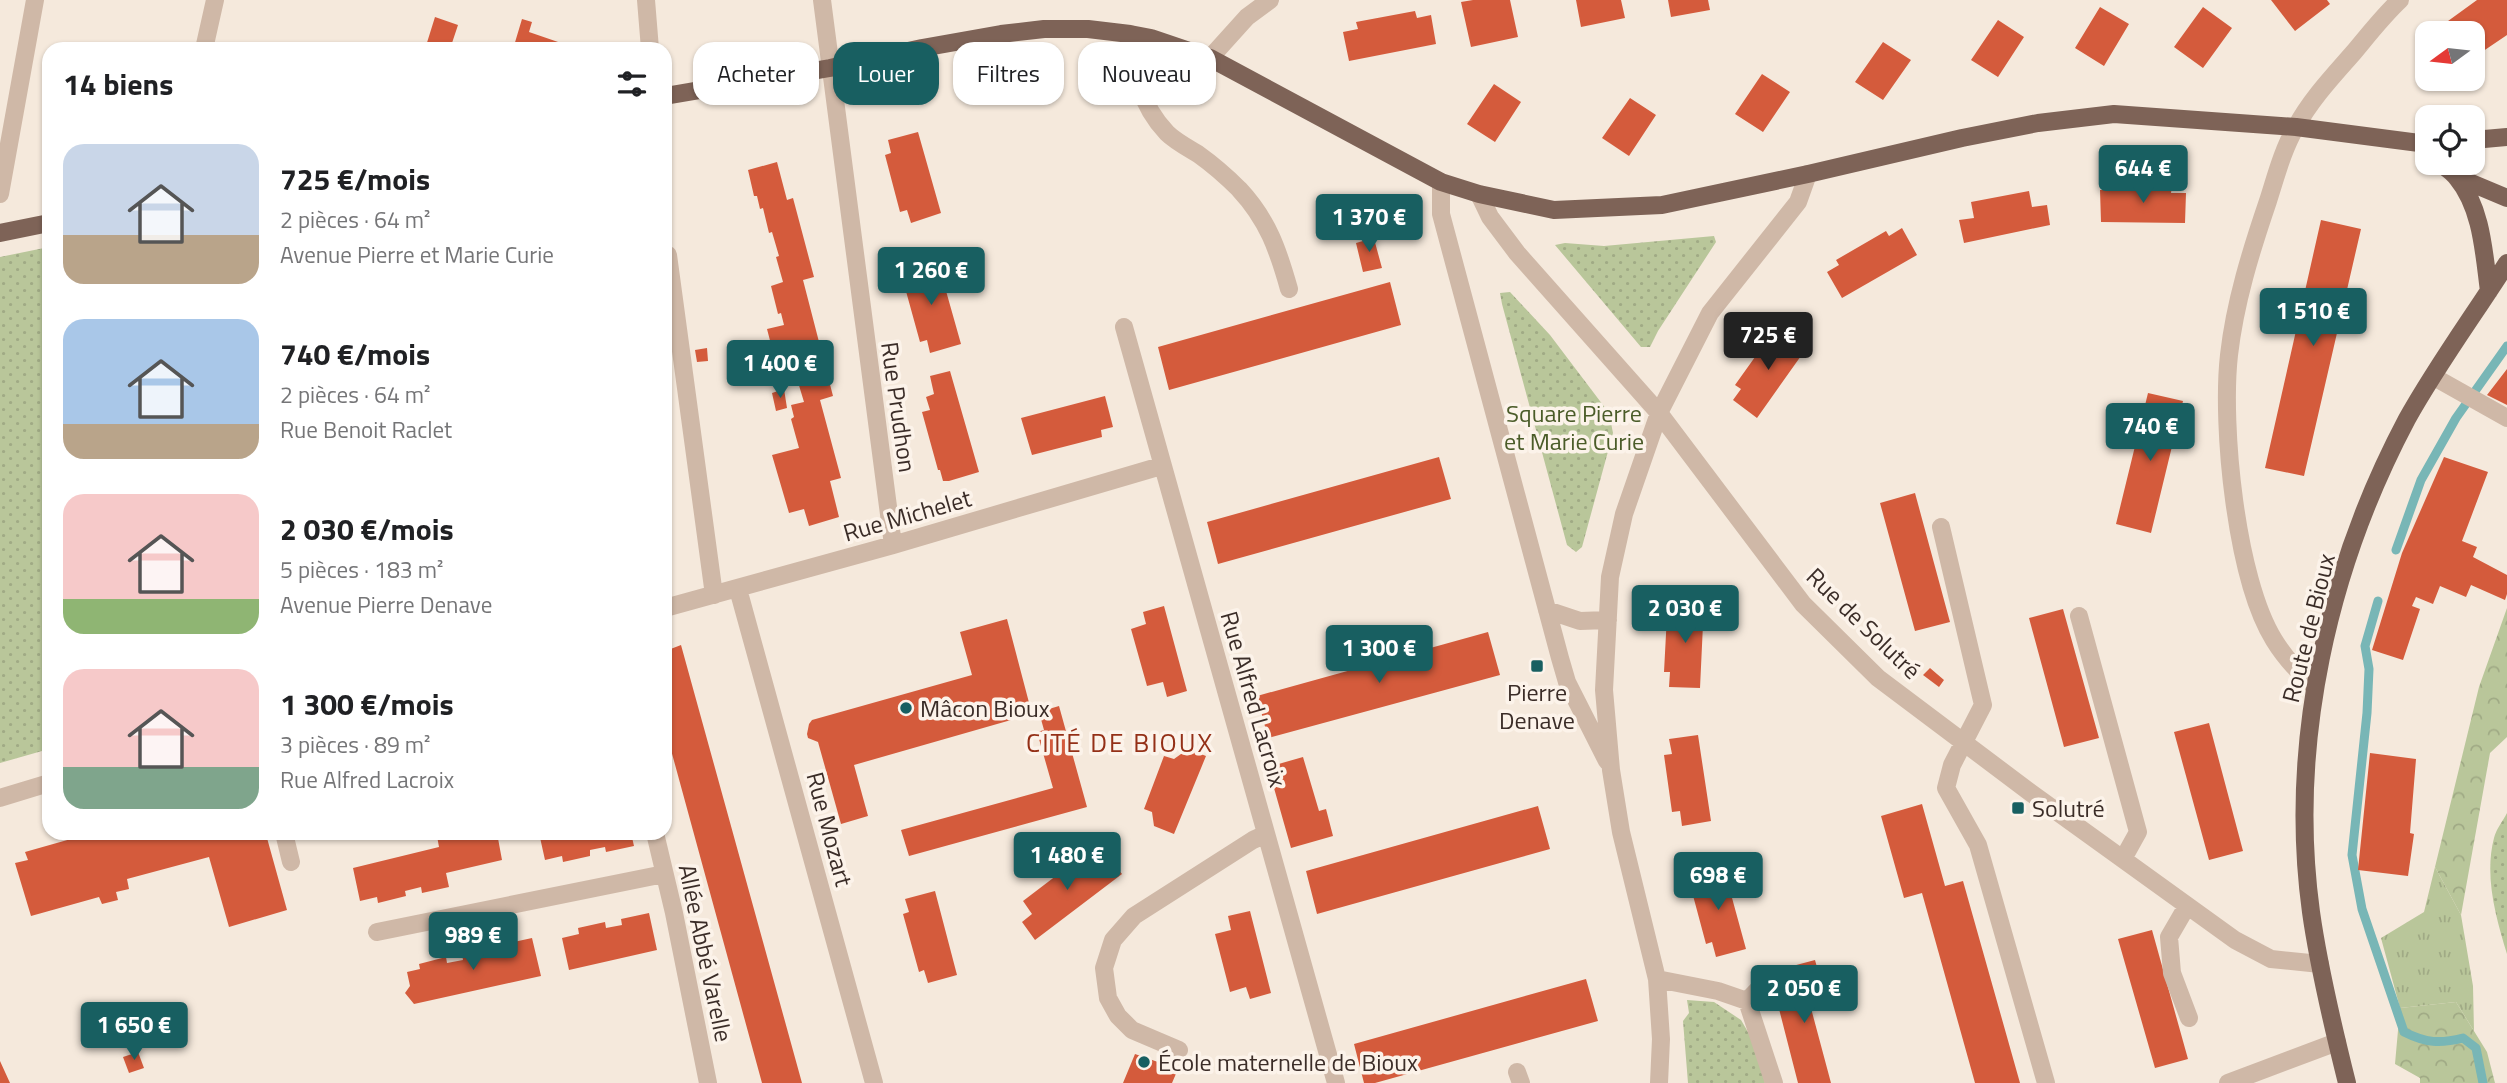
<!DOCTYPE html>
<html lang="fr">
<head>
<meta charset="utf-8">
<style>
  :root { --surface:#fff; --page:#f6f6f6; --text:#202124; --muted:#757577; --accent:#185f61 }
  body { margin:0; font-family:"Titillium Web",sans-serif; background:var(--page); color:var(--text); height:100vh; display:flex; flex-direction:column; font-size:26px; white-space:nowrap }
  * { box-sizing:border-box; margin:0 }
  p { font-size:23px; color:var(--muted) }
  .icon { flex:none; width:38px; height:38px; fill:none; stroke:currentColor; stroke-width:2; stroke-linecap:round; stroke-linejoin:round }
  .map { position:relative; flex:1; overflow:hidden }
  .drawer { position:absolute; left:42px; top:42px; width:630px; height:798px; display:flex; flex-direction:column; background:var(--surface); border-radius:21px; box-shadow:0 2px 5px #0004 }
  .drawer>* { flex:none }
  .hud { position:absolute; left:693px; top:42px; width:665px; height:63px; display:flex; gap:14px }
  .needle { width:46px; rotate:255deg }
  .fabs { position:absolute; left:2415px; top:21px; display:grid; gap:14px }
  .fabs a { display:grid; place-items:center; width:70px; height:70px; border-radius:14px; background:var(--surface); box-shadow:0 2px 5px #0004; font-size:35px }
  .price { position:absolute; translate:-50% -60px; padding:0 16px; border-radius:7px; background:var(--accent); color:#fff; font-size:23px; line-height:46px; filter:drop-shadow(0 2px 4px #0008) }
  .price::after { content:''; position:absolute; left:50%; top:42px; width:21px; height:16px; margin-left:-10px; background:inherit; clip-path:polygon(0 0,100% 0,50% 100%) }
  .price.active { background:#222; color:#fff }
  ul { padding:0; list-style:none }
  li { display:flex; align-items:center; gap:21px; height:175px; padding:0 21px }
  li span { display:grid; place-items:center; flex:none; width:196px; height:140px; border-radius:21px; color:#555 }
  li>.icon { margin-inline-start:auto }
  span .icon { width:84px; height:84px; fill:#fffc; stroke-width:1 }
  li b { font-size:30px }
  h2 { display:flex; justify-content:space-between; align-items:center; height:84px; padding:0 21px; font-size:30px }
  .chip { padding:0 24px; border-radius:21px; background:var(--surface); box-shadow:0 2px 5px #0004; font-size:24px; line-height:63px }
  .chip.active { background:var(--accent); color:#fff }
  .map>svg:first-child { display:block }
</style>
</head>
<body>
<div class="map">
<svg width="2507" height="1083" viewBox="0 0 2507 1083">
  <defs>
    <pattern id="grass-tufts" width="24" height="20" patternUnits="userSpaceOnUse" patternTransform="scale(1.75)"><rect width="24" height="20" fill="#b9c69a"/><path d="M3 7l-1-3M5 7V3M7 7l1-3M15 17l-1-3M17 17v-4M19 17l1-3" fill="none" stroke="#a0aa85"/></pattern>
    <pattern id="forest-crowns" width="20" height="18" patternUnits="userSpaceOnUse" patternTransform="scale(1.75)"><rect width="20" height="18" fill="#b9c69a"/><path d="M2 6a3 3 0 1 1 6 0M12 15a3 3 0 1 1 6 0" fill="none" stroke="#a0aa85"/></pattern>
    <pattern id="park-dots" width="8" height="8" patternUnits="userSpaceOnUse" patternTransform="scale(1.75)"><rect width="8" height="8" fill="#b9c69a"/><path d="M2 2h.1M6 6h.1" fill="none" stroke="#a0aa85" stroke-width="1.8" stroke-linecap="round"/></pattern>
  </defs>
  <rect width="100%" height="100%" fill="#f5e9dc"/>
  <!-- grass -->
  <path fill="url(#grass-tufts)" d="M2435 867 2461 915 2473 986 2474 1031 2456 1002 2400 1008 2381 938 2424 912Z"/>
  <!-- forest -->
  <path fill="url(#forest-crowns)" d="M2507 608V737L2490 753 2461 915 2435 867 2479 687Z
    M2456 1002 2487 1052 2495 1083H2420V1078L2395 1064 2400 1008Z"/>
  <!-- park -->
  <path fill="url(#park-dots)" d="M1714 236 1716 242 1658 331 1650 347H1641L1555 245 1565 243 1604 246Z
    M49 247V749L0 763V257Z
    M1510 292 1550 335 1609 413 1613 433 1582 547 1576 552 1567 545 1502 304 1500 293Z
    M2507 813V954C2496 918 2484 876 2494 838 2496 829 2503 821 2507 813Z
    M1687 1000 1714 1002 1741 1020 1755 1044 1765 1083H1688L1683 1021 1689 1013Z"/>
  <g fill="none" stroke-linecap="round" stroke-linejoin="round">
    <!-- stream -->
    <path stroke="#78b6b6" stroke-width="9" d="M2396 550 2421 480 2456 418 2507 346
      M2378 601 2365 646 2369 669 2367 713 2352 855 2362 909 2404 1032C2426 1043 2440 1044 2463 1038L2476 1048 2483 1083"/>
  </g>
  <!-- building -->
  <path fill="#d45b3c" d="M1473 0H1510L1518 37 1471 47 1461 2Z
    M1576 0H1621L1625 18 1581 27Z
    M1668 0H1708L1710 10 1671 17Z
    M2271 0H2327L2330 4 2295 31Z
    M2477 0H2507V35L2473 58V33H2440L2437 29Z
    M2100 7 2129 24 2104 66 2075 48Z
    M2203 7 2232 28 2203 68 2174 47Z
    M1415 11 1417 18 1431 15 1436 44 1349 61 1343 32 1358 29 1356 22Z
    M435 17 458 25 452 43 467 49H425Z
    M522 19 532 22 529 32 561 43 559 49H513Z
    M1998 20 2024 37 1998 77 1971 60Z
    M1883 42 1911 60 1883 100 1855 82Z
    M1762 74 1790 92 1763 132 1735 114Z
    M1494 84 1521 102 1495 142 1467 124Z
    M1630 98 1656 115 1629 156 1602 138Z
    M918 132 941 213 911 223 907 210 900 212 885 155 891 153 888 140Z
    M777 162 787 200 793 198 814 277 803 280 833 396 820 400 841 478 830 481 839 517 809 526 804 509 789 513 772 455 799 448 791 419 794 417 791 405 804 402 788 349 773 352 767 329 784 325 781 313 778 314 771 286 783 282 776 257 779 256 772 232 769 233 763 208 760 209 757 196H754L748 170Z
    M2115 185 2172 186 2171 193H2186L2185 223 2101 222 2100 190H2115Z
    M2029 191 2032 207 2047 205 2050 225 1964 243 1959 220 1974 218 1971 202Z
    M2321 220 2361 229 2304 476 2265 468Z
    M1902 228 1917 255 1842 298 1827 272 1839 265 1836 260 1886 231 1889 236Z
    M1366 233 1373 235 1382 268 1363 272 1356 243 1363 241 1362 236Z
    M937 259 961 344 930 353 927 340 920 342 904 284 910 282 906 269Z
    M1390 282 1401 325 1169 390 1158 347Z
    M1784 328 1808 346 1757 418 1733 400 1741 389 1735 385 1770 336 1775 340Z
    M707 348 708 361 697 362 695 350Z
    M2507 369V405L2487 395Z
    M950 371 979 472 949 481H943L940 470H938L922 412 930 410 926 397 934 394 930 376Z
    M784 389 787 408 776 411 772 393Z
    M2148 393 2183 401 2151 533 2116 524Z
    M1105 396 1113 427 1101 430 1102 437 1032 455 1021 418Z
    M1439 457 1451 499 1218 564 1207 522Z
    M2444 457 2488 472 2462 541 2477 547 2473 557 2507 575V594L2505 600 2471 585 2466 597 2440 586 2433 604 2416 597 2412 606 2420 609 2403 660 2372 650 2402 553Z
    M1915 493 1950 622 1915 631 1880 503Z
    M1674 601 1704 603 1700 688 1669 687 1670 672H1664L1667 615H1672Z
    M1164 606 1187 691 1167 697 1163 682 1147 686 1131 629 1146 624 1143 612Z
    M2063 609 2099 738 2064 747 2029 618Z
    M1007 619 1032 714 854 765 868 816 841 824 818 742 808 738 807 734 809 724 812 720 972 675 960 632Z
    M1488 632 1500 675 1268 738 1257 696Z
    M666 643 668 650 681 645 802 1083H762L665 728Z
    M1930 668 1944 680 1939 687 1923 675Z
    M1059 706 1087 807 909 856 901 830 1053 788 1037 732 1044 730 1039 712Z
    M2209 723 2243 851 2209 860 2174 732Z
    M1698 735 1711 821 1682 826 1680 811 1672 812 1664 755 1672 754 1669 739Z
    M1188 749 1206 756 1174 834 1154 826 1152 812 1144 809 1164 756 1174 759Z
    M2370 753 2416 759 2410 833 2414 834 2408 876 2358 870Z
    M1303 757 1319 811 1326 809 1333 836 1291 848 1268 767Z
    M1922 804 1945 886 1963 881 2020 1083H1975L1922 893 1904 898 1881 816Z
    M1538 806 1550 849 1317 914 1306 871Z
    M92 833H202L203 839 226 833H257L259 839 267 838 287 910 229 927 209 857 127 879 129 889 116 892 118 900 102 904 99 897 31 916 15 863 28 860 25 852Z
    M449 833H497L502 860 446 873 449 887 422 893 421 887 405 891 406 896 378 903 377 897 360 901 353 868 439 847 437 836Z
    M539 833H631L634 846 606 852 605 847 590 850V856L563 862 562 856 545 860Z
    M1077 849 1092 869 1109 857 1122 874 1035 940 1022 922 1032 914 1023 901 1065 869 1059 861Z
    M1723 865 1746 949 1716 957 1712 942 1706 944 1691 888 1698 886 1694 873Z
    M935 891 957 975 928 983 924 970 919 972 903 914 909 912 905 899Z
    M1250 911 1271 993 1250 999 1246 987 1230 992 1215 934 1231 930 1228 916Z
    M649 913 657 950 569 970 562 938 579 934 578 928 605 922 606 928 622 925 621 919Z
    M2152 930 2188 1059 2155 1068 2118 939Z
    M532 938 541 976 414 1004 405 993 410 986 407 972 420 969 419 964 446 957 447 963 463 960 462 954 489 948 490 954 506 950 505 944Z
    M1815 960 1824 993 1808 997 1831 1083H1798L1778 1005 1794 1001 1785 968Z
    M1586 979 1598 1021 1375 1083H1364L1354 1044Z
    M138 1052 144 1068 129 1073 123 1057Z
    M1135 1054 1178 1069 1172 1083H1123Z
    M0 1061 10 1083H0Z"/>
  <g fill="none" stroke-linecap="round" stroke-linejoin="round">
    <!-- minor -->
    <path stroke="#cfb8a7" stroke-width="18" d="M646 0 650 49
      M822 0 893 545
      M1130 34C1133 70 1140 105 1167 133 1175 141 1188 148 1198 154 1212 164 1226 176 1239 189 1268 220 1278 250 1289 289
      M204 49 215 0
      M1210 58 1247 17 1270 0
      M1441 182V214L1560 658 1567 682 1607 761
      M0 194 35 0
      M1479 194 1490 217 1517 253 1659 413 1803 604 1878 678 2031 793 2235 940 2271 959 2320 964
      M668 255 714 595
      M1124 327 1336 1083
      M2434 377 2507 418
      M1941 527 1983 705 1952 765 1946 788 1978 845 2046 1083
      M738 589 874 1083
      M665 608 893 545 1161 466
      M1547 610 1580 621 1608 620
      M2079 616 2138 832 2123 859
      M2315 687C2299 673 2285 658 2274 640 2236 579 2221 426 2229 355 2235 302 2251 251 2268 201 2276 176 2283 149 2296 127 2311 99 2334 75 2354 52 2369 34 2383 16 2400 0
      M0 798 49 783
      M284 833 291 862
      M655 833 674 913 708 1083
      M2187 906 2169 937 2172 973 2189 1018
      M377 932 664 874
      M1657 979 1718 991 1747 1001 1774 1083
      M1747 1001 1769 978
      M1179 1050 1132 1030 1118 1016 1108 998 1104 968 1113 940 1134 916 1253 840 1266 834
      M1517 1072 1521 1083
      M1659 1083 1661 1039 1657 979 1621 832 1611 770 1604 690 1610 577 1624 514 1659 413 1710 313 1798 202 1808 174
      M2228 1083 2337 1042"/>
    <!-- major -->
    <path stroke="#7e6357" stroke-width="18" d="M665 96 830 68 922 48 1001 34 1044 29H1088L1130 34 1151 38 1210 58 1441 182 1479 194 1554 210 1662 205 1808 174 1962 138 2038 123 2114 114 2296 127 2427 144
      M2473 140 2507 137
      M2440 163C2446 168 2453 172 2457 178 2482 208 2484 254 2489 291
      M2457 177 2507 198
      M0 233 49 223
      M2347 1083C2333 1027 2319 969 2311 912 2288 744 2328 568 2407 419 2437 365 2474 315 2507 263"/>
  </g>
  <!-- markers -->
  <g fill="#185f61" stroke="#fcf3ea" stroke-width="2.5">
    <rect x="1530" y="659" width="14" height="14" rx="3.5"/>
    <circle cx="906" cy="708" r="7"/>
    <rect x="2011" y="801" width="14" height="14" rx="3.5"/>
    <circle cx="1144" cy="1062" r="7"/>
  </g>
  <g text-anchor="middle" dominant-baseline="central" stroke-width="7" stroke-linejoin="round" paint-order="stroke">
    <!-- street labels -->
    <g font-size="24" fill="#3b2d28" stroke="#fcf3ea">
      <text transform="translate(899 407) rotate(82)">Rue Prudhon</text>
      <text transform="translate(907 515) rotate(-16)">Rue Michelet</text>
      <text transform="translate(1864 623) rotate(44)">Rue de Solutré</text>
      <text transform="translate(2308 628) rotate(-76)">Route de Bioux</text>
      <text transform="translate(1254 699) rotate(74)">Rue Alfred Lacroix</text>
      <text transform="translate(830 829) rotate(75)">Rue Mozart</text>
      <text transform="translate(706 953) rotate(78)">Allée Abbé Varelle</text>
    </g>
    <!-- park labels -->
    <g font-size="24" fill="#4b5c29" stroke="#fcf3ea">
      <text x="1574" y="413">Square Pierre<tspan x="1574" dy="28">et Marie Curie</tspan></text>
    </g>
    <!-- poi labels -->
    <g font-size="24" fill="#3b2d28" stroke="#fcf3ea" text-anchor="start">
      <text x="1537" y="692" text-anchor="middle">Pierre<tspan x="1537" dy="28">Denave</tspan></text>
      <text x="920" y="708">Mâcon Bioux</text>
      <text x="2032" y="808">Solutré</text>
      <text x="1158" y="1062">École maternelle de Bioux</text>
    </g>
    <!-- neighbourhood labels -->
    <g font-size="26" letter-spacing="2" fill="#943017" stroke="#fcf3ea">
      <text x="1120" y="742">CITÉ DE BIOUX</text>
    </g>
  </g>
</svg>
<div class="fabs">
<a><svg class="needle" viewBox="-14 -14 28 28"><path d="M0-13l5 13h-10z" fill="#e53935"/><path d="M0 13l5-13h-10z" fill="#757577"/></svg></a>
<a><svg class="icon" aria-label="locate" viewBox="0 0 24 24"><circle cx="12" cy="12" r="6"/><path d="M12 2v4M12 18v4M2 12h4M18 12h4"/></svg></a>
</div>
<b class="price" style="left:2143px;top:205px">644 €</b>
<b class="price" style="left:1369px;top:254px">1 370 €</b>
<b class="price" style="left:931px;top:307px">1 260 €</b>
<b class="price" style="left:2313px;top:348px">1 510 €</b>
<b class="price active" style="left:1768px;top:372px">725 €</b>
<b class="price" style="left:780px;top:400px">1 400 €</b>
<b class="price" style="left:2150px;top:463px">740 €</b>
<b class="price" style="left:1685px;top:645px">2 030 €</b>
<b class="price" style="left:1379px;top:685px">1 300 €</b>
<b class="price" style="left:1067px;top:892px">1 480 €</b>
<b class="price" style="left:1718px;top:912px">698 €</b>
<b class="price" style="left:473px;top:972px">989 €</b>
<b class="price" style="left:1804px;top:1025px">2 050 €</b>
<b class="price" style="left:134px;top:1062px">1 650 €</b>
<div class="hud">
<a class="chip">Acheter</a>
<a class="chip active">Louer</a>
<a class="chip">Filtres</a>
<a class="chip">Nouveau</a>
</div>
<section class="drawer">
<h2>14 biens<svg class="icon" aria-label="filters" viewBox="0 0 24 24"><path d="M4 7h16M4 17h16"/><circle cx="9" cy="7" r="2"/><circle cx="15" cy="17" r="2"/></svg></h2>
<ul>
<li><span style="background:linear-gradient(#c9d6e8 65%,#b9a48a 0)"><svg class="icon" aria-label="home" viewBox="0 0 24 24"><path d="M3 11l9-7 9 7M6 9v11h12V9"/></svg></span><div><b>725 €/mois</b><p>2 pièces · 64 m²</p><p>Avenue Pierre et Marie Curie</p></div></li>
<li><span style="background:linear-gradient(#a9c7e8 75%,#b9a48a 0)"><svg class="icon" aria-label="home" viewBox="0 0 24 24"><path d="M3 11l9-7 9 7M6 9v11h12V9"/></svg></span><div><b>740 €/mois</b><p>2 pièces · 64 m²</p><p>Rue Benoit Raclet</p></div></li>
<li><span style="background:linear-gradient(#f6c9c9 75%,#8fb573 0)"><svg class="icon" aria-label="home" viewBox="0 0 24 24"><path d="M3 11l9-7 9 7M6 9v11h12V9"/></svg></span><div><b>2 030 €/mois</b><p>5 pièces · 183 m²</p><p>Avenue Pierre Denave</p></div></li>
<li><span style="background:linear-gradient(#f6c9c9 70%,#7fa58c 0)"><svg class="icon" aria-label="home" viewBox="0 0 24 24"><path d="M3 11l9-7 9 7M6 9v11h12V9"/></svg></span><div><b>1 300 €/mois</b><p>3 pièces · 89 m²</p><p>Rue Alfred Lacroix</p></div></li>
</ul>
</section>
</div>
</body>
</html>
